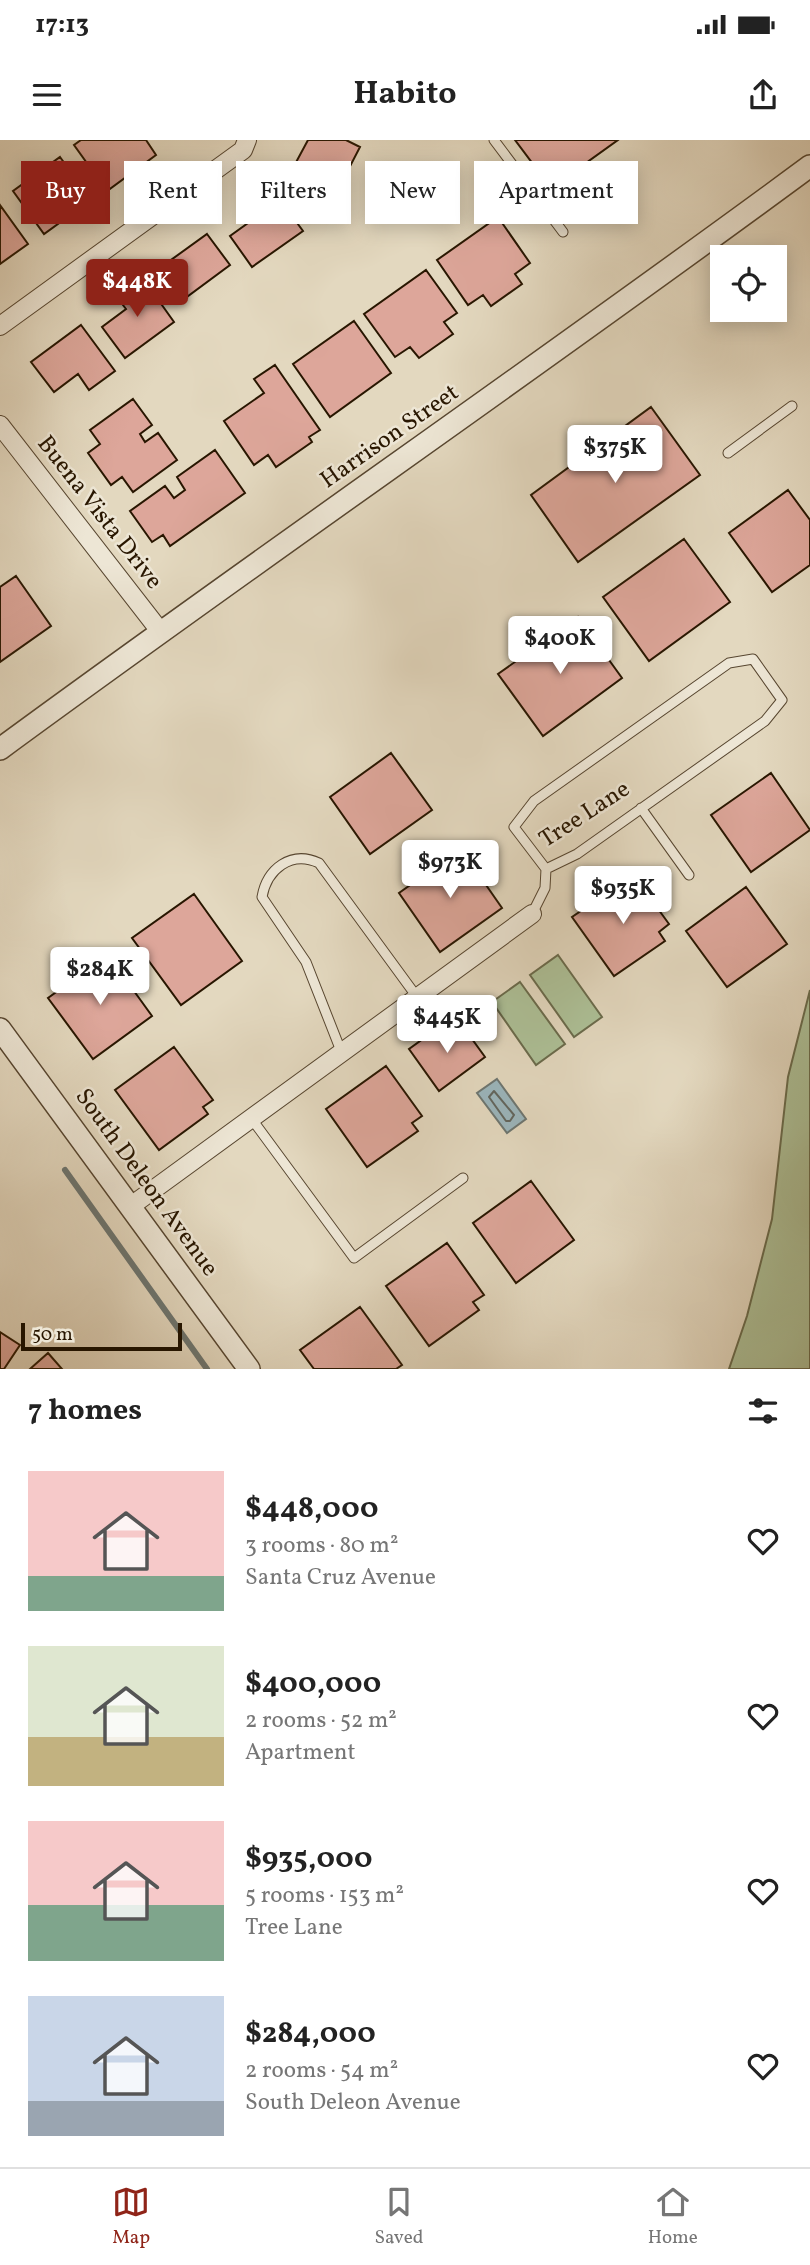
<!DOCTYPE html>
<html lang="en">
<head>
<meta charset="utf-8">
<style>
  :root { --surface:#fff; --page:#f2f2f2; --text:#222; --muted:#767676; --line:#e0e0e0; --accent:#8f2418 }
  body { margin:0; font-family:Vollkorn,serif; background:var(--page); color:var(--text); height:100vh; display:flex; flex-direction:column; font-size:26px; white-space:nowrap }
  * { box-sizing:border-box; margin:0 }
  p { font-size:23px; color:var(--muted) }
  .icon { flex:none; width:38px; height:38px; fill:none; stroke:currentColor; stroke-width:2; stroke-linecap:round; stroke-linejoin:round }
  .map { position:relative; height:1229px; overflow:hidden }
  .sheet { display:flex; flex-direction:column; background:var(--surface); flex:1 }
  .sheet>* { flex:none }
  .hud { position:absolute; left:21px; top:21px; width:768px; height:63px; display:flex; gap:14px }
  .tools { position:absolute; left:710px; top:105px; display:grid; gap:14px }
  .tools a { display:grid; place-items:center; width:77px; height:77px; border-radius:0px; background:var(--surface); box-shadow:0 4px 18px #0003; font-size:35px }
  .scale { position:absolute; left:21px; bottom:18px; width:161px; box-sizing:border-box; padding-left:7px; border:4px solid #281600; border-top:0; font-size:19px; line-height:24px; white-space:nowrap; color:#281600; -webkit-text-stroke:5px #ede6d5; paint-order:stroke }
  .price { position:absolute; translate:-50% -60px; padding:0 16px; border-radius:7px; background:#fff; color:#222; font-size:23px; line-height:46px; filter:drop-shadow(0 2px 4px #0008) }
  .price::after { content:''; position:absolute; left:50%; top:42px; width:21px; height:16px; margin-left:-10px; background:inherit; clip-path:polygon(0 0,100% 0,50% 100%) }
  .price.selected { background:var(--accent); color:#fff }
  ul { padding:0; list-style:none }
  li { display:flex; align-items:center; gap:21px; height:175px; padding:0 28px }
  li span { display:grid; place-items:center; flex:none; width:196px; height:140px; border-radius:0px; color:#555 }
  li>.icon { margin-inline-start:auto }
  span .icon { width:84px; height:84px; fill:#fffc; stroke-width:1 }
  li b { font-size:30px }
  h2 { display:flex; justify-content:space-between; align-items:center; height:84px; padding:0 28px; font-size:30px }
  .tag { padding:0 24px; border-radius:0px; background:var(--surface); box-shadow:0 4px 18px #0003; font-size:24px; line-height:63px }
  .tag.selected { background:var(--accent); color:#fff }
  .status { display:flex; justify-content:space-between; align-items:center; height:49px; padding:0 35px; background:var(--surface); direction:ltr }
  .status svg { height:19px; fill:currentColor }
  header { display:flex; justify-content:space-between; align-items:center; height:91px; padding:0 28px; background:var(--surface); font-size:32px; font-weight:700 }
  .dock { display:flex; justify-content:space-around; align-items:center; height:98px; border-top:2px solid var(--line); background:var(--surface); font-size:19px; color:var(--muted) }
  .dock a { display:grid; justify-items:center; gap:4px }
  .dock .selected { color:var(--accent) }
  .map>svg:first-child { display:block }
</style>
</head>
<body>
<div class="status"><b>17:13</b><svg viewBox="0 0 49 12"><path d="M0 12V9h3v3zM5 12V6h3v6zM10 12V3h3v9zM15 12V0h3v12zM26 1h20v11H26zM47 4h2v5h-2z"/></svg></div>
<header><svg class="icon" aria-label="menu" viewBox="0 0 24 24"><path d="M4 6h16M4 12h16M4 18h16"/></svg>Habito<svg class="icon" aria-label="share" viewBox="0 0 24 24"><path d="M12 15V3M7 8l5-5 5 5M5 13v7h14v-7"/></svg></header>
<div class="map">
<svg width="810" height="1229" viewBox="0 0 810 1229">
  <rect width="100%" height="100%" fill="#e3d8bf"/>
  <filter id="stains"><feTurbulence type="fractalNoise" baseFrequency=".00286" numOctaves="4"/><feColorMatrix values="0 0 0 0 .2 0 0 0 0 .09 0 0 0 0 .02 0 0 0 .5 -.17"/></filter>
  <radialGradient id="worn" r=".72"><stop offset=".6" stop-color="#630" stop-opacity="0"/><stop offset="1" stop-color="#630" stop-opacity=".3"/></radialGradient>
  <!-- green -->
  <path fill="#adc097" stroke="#6a6b4c" stroke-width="2" d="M558 815 602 877 574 897 530 835Z
    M520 842 565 904 536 925 492 862Z
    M810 850V1229H729L747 1176 772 1079 788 937Z"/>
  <!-- water -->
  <path fill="#9bb6bd" stroke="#6d7671" stroke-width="2" d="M497 939 526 979 507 993 477 953Z"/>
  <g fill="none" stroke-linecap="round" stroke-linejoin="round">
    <!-- shore -->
    <path stroke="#62665e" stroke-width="2" d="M494 951 514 975 510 981H506L489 957Z"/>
    <!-- stream -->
    <path stroke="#6d7671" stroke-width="6" d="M65 1030 207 1229"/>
  </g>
  <!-- building -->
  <path fill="#dda69a" stroke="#281600" stroke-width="2" d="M81 0H146L156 15 107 51 74 5Z
    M308 0H346L360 7 344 38 332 32 319 55 287 39Z
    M515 0H618L551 48Z
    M60 17 91 60 44 94 13 51Z
    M270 46 303 91 252 127 230 96 255 78 246 64Z
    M0 65 28 104 0 124Z
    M498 77 530 123 515 134 522 144 491 166 483 155 468 165 437 120Z
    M207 94 230 125 180 162 157 130Z
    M426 130 457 173 444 182 453 194 419 218 410 207 395 217 364 174Z
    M142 137 174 182 125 218 102 187 126 169 116 156Z
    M354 181 391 233 330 277 293 224Z
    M81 185 115 231 89 250 78 234 54 252 31 222Z
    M275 225 320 290 309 297 312 302 276 327 268 315 254 325 224 281 264 253 254 239Z
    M133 259 152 285 140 294 145 302 158 293 177 320 133 352 122 337 111 345 88 313 100 304 90 290Z
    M651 267 700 335 578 422 531 355Z
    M215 310 245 353 170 406 163 395 152 402 130 371 165 346 174 358 185 350 177 337Z
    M788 350 810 380V425L772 452 729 393Z
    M684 399 730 462 649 521 603 457Z
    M16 436 51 486 0 522V447Z
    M578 477 622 538 543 596 498 534Z
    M391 613 432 670 370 714 330 657Z
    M771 633 810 690 751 732 711 675Z
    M461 709 502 768 440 812 399 753Z
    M637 740 669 784 659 792 665 801 614 836 572 777 622 743 625 748Z
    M746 747 787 804 727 847 686 791Z
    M194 754 242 821 181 865 132 798Z
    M108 815 152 876 93 919 48 858Z
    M448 881 457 893 464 888 485 917 439 951 409 909Z
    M174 907 213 960 203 967 208 974 159 1010 115 950Z
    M386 926 422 976 412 983 418 991 367 1027 326 969Z
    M531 1041 574 1100 516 1143 473 1083Z
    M447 1103 484 1155 473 1162 479 1170 429 1206 386 1146Z
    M360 1167 402 1225 396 1229H314L300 1210Z
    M0 1192 20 1205 4 1229H0Z
    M48 1213 62 1229H30Z"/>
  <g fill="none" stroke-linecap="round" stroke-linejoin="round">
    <!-- service casing -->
    <g stroke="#574630" stroke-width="11">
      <path id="service" d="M494 0 563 92
        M728 313 792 266
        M641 668 689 735
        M532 774 545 748 546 729 577 714 765 581 782 560 753 519 729 523 534 661 514 687 546 729
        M341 911 306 822 262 757C267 729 291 710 319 723L417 857
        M251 978 354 1118 463 1038"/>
    </g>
    <!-- minor casing -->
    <g stroke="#574630" stroke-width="20">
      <path id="minor" d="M0 186 243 10 247 0
        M0 285 160 491
        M131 1066 532 774"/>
    </g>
    <!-- tertiary casing -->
    <g stroke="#574630" stroke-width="24">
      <path id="tertiary" d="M0 609C268 412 542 224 810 26
        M0 889 249 1229"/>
    </g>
    <!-- service -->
    <use href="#service" stroke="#ede6d5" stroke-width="9"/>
    <!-- minor -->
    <use href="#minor" stroke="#ede6d5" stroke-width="18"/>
    <!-- tertiary -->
    <use href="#tertiary" stroke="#ede6d5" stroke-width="21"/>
  </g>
  <g text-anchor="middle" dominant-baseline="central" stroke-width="5" stroke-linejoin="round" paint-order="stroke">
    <!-- street labels -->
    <g font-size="24" fill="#281600" stroke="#ede6d5">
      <text transform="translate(390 297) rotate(-35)">Harrison Street</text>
      <text transform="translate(99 373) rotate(52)">Buena Vista Drive</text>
      <text transform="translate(585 675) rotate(-33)">Tree Lane</text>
      <text transform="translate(146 1043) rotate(54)">South Deleon Avenue</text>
    </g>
  </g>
  <rect width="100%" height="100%" filter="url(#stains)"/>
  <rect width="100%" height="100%" fill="url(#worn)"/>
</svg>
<div class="tools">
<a><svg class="icon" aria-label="locate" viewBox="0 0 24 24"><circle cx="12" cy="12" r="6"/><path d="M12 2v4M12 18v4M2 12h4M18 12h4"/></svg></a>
</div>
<div class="scale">50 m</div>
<b class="price selected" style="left:137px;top:179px">$448K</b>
<b class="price" style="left:615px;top:345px">$375K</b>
<b class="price" style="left:560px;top:536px">$400K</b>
<b class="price" style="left:450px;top:760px">$973K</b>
<b class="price" style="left:623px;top:786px">$935K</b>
<b class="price" style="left:100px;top:867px">$284K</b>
<b class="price" style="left:447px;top:915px">$445K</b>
<div class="hud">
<a class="tag selected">Buy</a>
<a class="tag">Rent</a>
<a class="tag">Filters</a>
<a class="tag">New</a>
<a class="tag">Apartment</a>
</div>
</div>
<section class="sheet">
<h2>7 homes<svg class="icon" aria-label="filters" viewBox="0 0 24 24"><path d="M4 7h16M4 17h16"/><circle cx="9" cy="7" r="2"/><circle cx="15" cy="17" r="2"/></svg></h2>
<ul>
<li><span style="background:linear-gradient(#f6c9c9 75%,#7fa58c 0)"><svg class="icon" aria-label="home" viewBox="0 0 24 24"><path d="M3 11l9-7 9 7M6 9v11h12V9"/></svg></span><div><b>$448,000</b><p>3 rooms · 80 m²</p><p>Santa Cruz Avenue</p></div><svg class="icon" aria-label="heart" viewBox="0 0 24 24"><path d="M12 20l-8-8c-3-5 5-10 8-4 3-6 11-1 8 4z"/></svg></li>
<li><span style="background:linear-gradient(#dfe7d0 65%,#c2b280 0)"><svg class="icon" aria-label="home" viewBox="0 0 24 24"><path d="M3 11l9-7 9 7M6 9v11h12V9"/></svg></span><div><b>$400,000</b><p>2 rooms · 52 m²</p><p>Apartment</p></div><svg class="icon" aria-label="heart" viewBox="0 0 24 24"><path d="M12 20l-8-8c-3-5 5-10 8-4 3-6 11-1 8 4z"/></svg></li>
<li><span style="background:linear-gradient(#f6c9c9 60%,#7fa58c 0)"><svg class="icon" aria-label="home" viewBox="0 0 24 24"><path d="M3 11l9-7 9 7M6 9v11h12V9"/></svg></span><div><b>$935,000</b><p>5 rooms · 153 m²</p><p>Tree Lane</p></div><svg class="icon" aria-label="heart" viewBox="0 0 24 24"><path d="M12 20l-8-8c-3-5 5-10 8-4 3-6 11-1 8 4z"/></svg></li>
<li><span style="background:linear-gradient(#c9d6e8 75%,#9aa5b1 0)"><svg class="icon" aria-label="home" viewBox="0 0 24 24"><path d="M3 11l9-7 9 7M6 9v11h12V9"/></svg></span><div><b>$284,000</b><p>2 rooms · 54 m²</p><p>South Deleon Avenue</p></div><svg class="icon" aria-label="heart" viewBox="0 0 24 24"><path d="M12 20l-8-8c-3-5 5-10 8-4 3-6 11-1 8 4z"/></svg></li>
</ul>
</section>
<nav class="dock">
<a class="selected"><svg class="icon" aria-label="map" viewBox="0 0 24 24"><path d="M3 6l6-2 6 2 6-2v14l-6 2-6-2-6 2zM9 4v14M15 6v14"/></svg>Map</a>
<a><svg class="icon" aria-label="saved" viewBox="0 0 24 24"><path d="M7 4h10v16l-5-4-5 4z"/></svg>Saved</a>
<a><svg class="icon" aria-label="home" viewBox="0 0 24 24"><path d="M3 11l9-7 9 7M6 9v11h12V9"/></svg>Home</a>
</nav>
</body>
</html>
